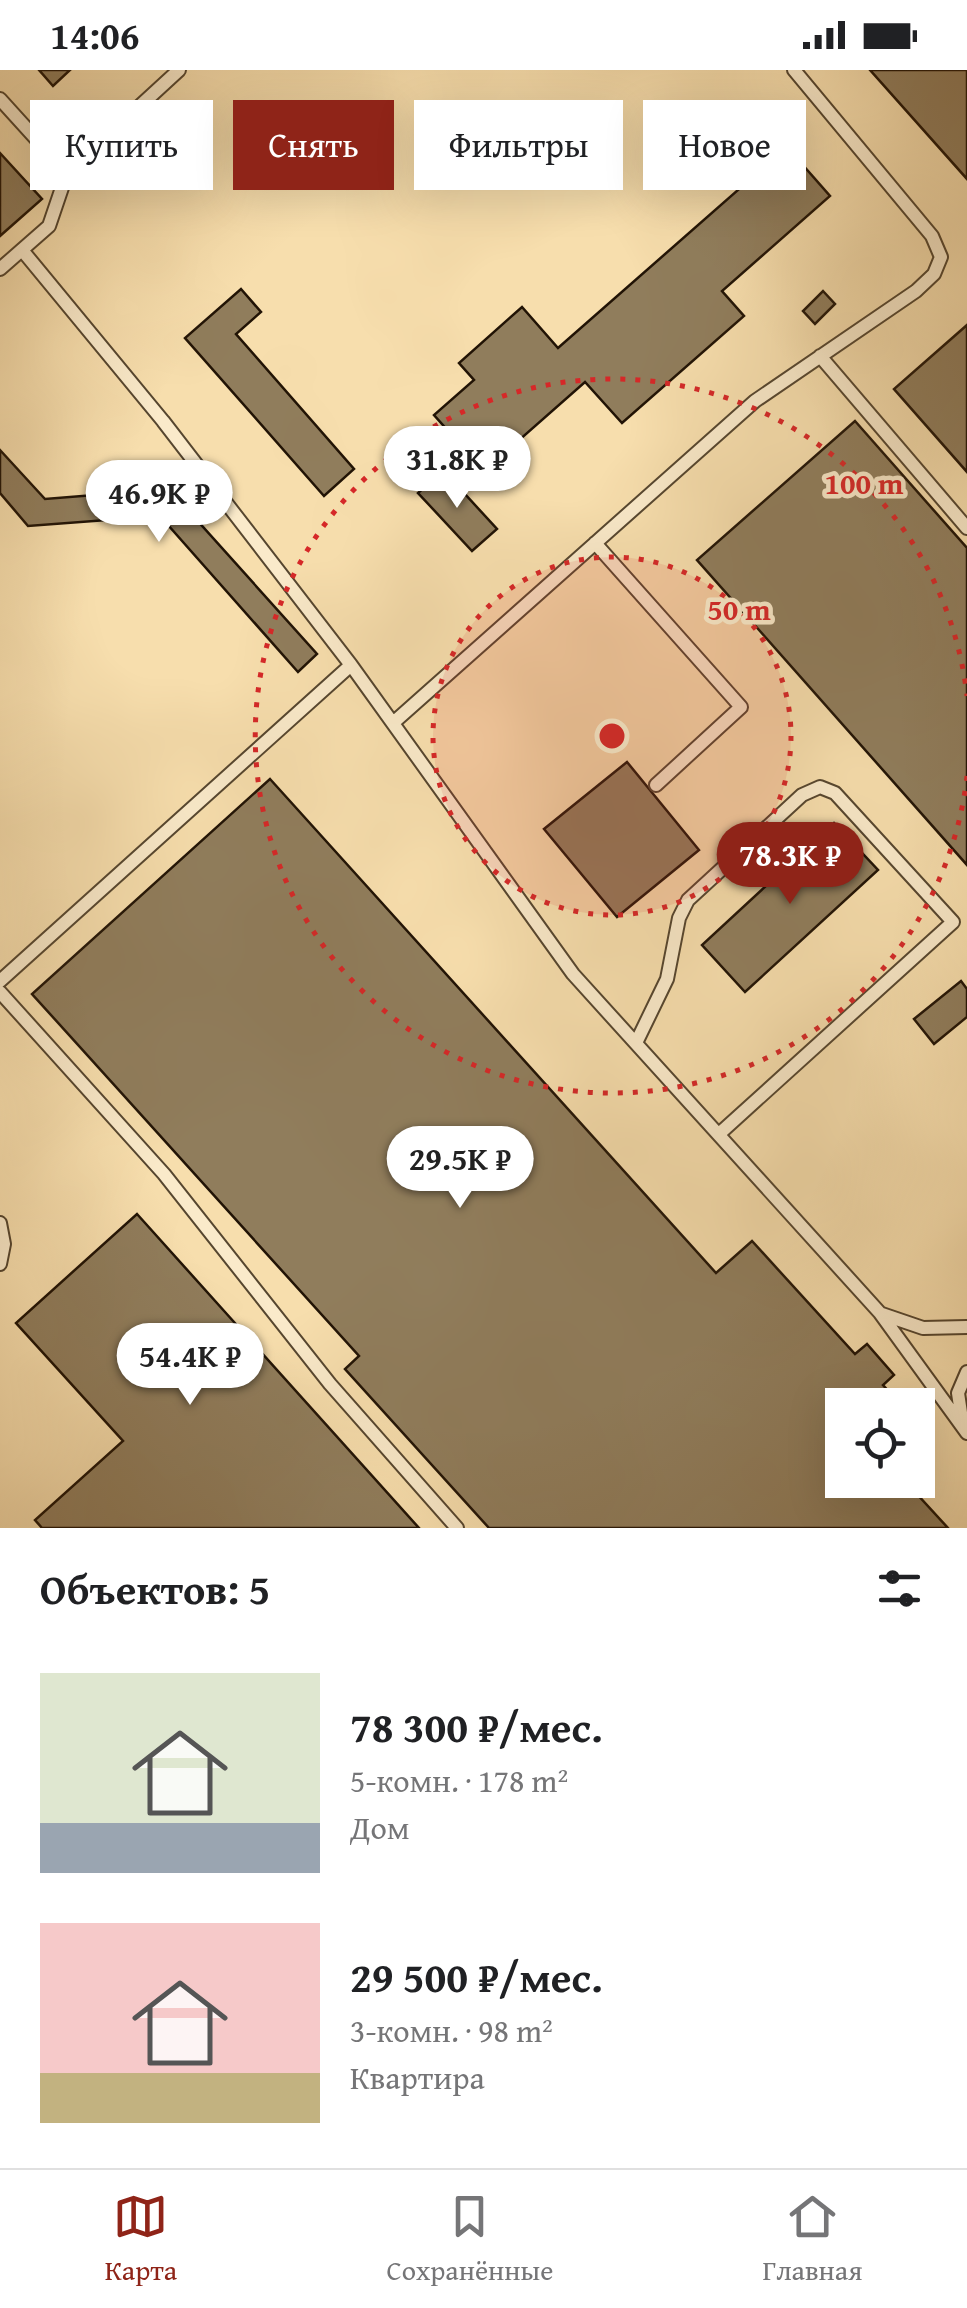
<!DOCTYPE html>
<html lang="ru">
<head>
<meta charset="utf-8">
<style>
  :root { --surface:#fff; --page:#f2f2f2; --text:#202124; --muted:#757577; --line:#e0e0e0; --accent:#8f2418 }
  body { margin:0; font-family:"Gentium Book Plus",serif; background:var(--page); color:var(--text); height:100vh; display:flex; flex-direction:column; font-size:38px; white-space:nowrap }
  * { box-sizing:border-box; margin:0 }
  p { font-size:32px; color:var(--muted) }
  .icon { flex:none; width:55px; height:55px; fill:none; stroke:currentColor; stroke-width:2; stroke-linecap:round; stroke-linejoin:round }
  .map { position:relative; height:1458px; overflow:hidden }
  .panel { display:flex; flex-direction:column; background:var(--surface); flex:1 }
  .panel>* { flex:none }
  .banner { position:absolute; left:30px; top:30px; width:908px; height:90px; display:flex; gap:20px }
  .fabs { position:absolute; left:825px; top:1318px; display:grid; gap:20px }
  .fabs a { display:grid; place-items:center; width:110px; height:110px; border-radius:0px; background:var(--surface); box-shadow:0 10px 40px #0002; font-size:50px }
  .price { position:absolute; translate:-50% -85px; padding:0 22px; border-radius:35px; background:#fff; color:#222; font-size:32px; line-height:65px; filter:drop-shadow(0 2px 5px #0008) }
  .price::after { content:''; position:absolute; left:50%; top:60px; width:30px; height:22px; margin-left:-15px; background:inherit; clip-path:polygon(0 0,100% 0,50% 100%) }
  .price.selected { background:var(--accent); color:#fff }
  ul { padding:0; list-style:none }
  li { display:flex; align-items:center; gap:30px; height:250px; padding:0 40px }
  li span { display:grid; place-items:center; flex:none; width:280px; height:200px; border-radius:0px; color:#555 }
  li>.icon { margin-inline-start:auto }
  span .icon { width:120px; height:120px; fill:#fffc; stroke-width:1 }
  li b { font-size:42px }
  h2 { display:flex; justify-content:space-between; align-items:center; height:120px; padding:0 40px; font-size:42px }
  .chip { padding:0 35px; border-radius:0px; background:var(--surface); box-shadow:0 10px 40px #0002; font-size:35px; line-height:90px }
  .chip.selected { background:var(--accent); color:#fff }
  .status { display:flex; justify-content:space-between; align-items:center; height:70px; padding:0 50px; background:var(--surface); direction:ltr }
  .status svg { height:28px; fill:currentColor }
  .tabs { display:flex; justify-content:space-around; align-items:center; height:140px; border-top:2px solid var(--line); background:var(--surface); font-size:28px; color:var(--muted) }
  .tabs a { display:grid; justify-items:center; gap:5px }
  .tabs .selected { color:var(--accent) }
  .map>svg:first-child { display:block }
</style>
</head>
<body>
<div class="status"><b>14:06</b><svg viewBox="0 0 49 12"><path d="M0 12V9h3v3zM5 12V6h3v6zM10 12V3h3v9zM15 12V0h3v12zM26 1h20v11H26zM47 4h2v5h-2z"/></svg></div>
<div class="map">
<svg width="967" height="1458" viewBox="0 0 967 1458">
  <rect width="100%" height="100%" fill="#f7dead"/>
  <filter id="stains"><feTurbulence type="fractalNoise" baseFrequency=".002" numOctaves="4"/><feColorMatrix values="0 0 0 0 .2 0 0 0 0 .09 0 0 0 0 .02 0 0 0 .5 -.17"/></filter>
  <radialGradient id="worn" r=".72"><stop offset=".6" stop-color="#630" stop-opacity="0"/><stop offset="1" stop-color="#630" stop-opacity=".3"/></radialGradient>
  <!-- building -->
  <path fill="#907d5c" stroke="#211305" stroke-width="2.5" d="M39 0H70L53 16Z
    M870 0H967V109Z
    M787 77 830 126 722 221 744 246 622 353 585 312 484 401 434 345 474 310 459 293 522 237 558 278Z
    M0 83 42 129 0 166Z
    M241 219 261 242 236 264 354 399 324 426 185 268Z
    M823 221 835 234 815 254 803 241Z
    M967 255V402L894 319Z
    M855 351 967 478V795L697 490Z
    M0 380 45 429 169 419 317 584 298 602 160 446 28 456 0 423Z
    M443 400 497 459 472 481 418 423Z
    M627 692 699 780 617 847 544 759Z
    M270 709 716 1203 752 1171 855 1284 867 1274 894 1305 883 1315 901 1335H842V1410H904L948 1458H489L345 1299 359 1286 32 924Z
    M834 753 878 800 745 922 702 875Z
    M961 911 967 919V947L934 974 914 949Z
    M137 1144 419 1458H42L35 1450 123 1371 16 1253Z"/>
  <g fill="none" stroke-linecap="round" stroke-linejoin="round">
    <!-- service casing -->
    <g stroke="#56462f" stroke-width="16">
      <path id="service" d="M0 29 67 103
        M22 180 163 351 351 595 573 904 880 1243 967 1363
        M0 199 49 156 67 103 179 0
        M820 286 967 458
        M595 473 741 637 656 715
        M393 653 755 331 916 221 934 204 941 187 932 166 794 0
        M0 911 351 595
        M0 922 164 1104 330 1314 457 1458
        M636 973 667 909 679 848 688 830 802 725 820 717 835 723 953 852 719 1064
        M0 1153 4 1174 0 1194
        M882 1244 923 1258 967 1257
        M963 1356 958 1323 967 1302"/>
    </g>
    <!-- service -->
    <use href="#service" stroke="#faeaca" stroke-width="12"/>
  </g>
  <!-- distance rings -->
  <circle cx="612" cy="666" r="179" fill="#d62828" fill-opacity=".12"/>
  <g fill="none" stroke="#d62828" stroke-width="5" stroke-dasharray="5 10">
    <circle cx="612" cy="666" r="179"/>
    <path d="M967 706A357 357 0 1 1 967 626"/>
  </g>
  <circle cx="612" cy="666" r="15" fill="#d62828" stroke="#faeaca" stroke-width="5"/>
  <g font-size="30" text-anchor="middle" font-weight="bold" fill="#d62828" stroke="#faeaca" stroke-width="9" stroke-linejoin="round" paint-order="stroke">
    <text x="864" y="424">100 m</text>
    <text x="739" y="550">50 m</text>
  </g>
  <rect width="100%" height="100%" filter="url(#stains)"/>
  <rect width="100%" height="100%" fill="url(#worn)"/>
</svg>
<div class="fabs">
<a><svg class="icon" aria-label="locate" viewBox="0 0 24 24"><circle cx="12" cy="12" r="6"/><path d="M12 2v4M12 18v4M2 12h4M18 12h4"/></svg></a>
</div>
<b class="price" style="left:457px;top:441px">31.8K ₽</b>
<b class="price" style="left:159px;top:475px">46.9K ₽</b>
<b class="price selected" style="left:790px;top:837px">78.3K ₽</b>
<b class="price" style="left:460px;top:1141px">29.5K ₽</b>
<b class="price" style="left:190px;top:1338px">54.4K ₽</b>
<div class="banner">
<a class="chip">Купить</a>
<a class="chip selected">Снять</a>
<a class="chip">Фильтры</a>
<a class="chip">Новое</a>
</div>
</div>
<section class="panel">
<h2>Объектов: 5<svg class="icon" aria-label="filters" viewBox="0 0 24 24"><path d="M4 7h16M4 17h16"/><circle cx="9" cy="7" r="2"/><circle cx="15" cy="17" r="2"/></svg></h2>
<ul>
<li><span style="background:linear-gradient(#dfe7d0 75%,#9aa5b1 0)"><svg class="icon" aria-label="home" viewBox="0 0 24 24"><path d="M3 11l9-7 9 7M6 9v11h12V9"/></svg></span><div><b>78 300 ₽/мес.</b><p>5-комн. · 178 m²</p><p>Дом</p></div></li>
<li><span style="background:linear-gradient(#f6c9c9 75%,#c2b280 0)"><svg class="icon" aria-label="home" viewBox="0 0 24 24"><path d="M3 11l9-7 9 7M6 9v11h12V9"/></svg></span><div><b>29 500 ₽/мес.</b><p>3-комн. · 98 m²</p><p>Квартира</p></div></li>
</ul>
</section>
<nav class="tabs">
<a class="selected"><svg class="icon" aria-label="map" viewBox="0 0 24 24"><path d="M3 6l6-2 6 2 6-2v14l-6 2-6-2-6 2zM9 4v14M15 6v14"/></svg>Карта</a>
<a><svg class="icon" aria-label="saved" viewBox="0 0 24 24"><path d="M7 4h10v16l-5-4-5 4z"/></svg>Сохранённые</a>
<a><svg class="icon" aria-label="home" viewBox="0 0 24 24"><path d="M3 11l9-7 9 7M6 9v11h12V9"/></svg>Главная</a>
</nav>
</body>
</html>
